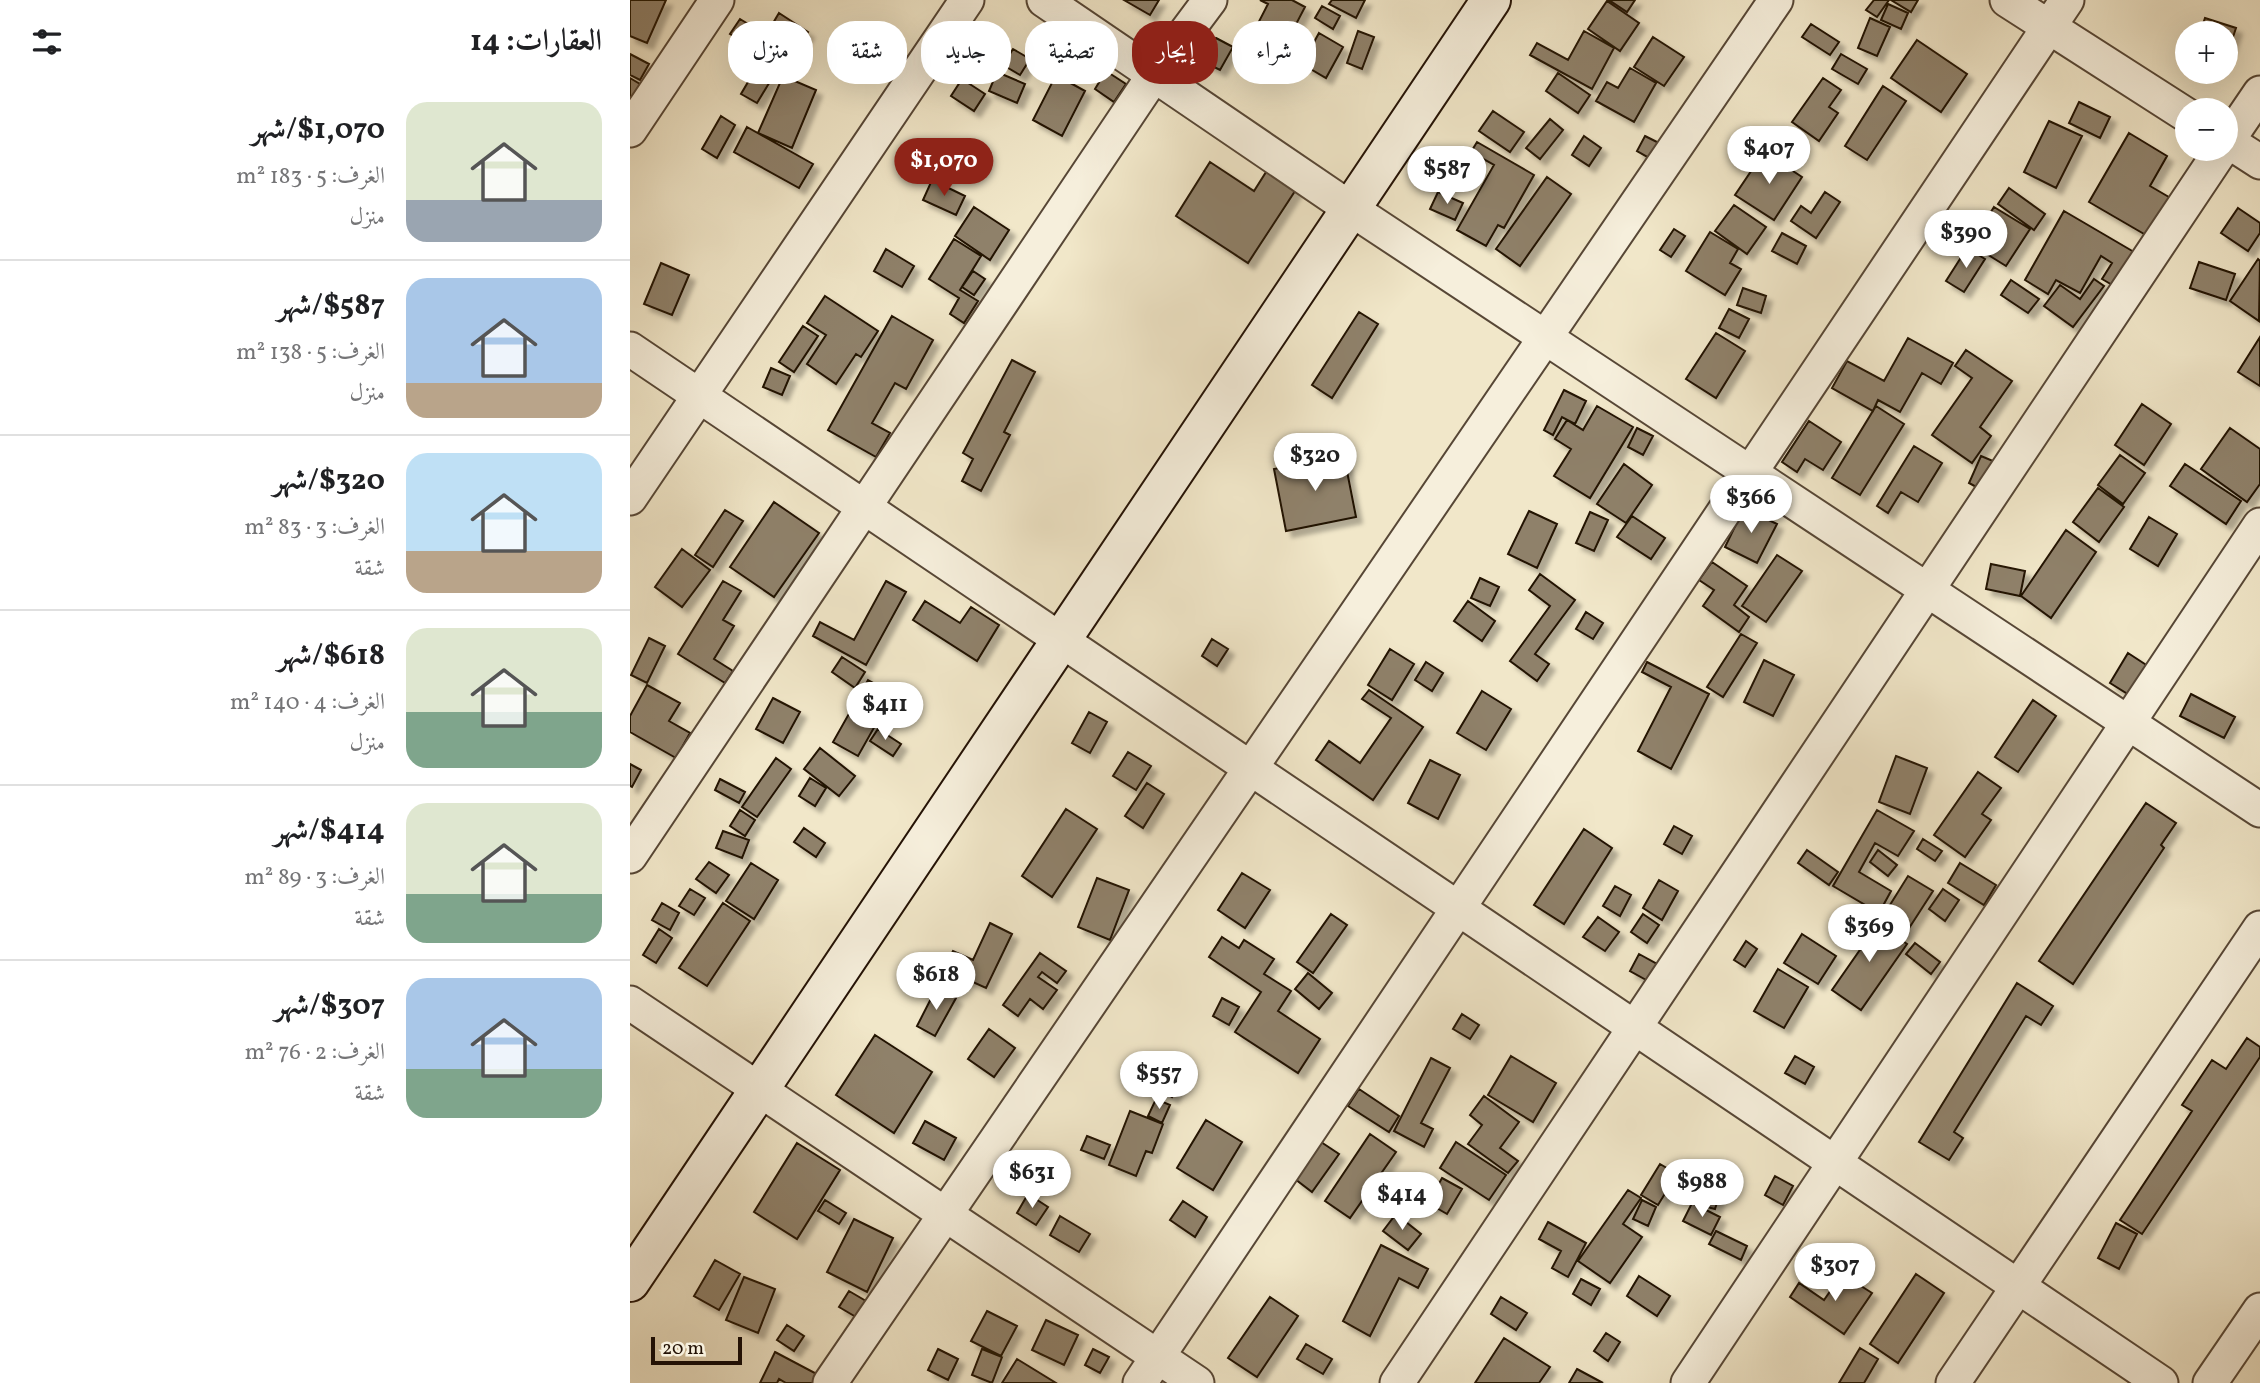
<!DOCTYPE html>
<html lang="ar">
<head>
<meta charset="utf-8">
<style>
  :root { --surface:#fff; --page:#f6f6f6; --text:#202124; --muted:#757577; --line:#e0e0e0; --accent:#8f2418 }
  body { margin:0; font-family:Vollkorn,Amiri,serif; background:var(--page); color:var(--text); direction:rtl; height:100vh; display:flex; flex-direction:column; font-size:26px; white-space:nowrap }
  * { box-sizing:border-box; margin:0 }
  p { font-size:23px; color:var(--muted) }
  .icon { flex:none; width:38px; height:38px; fill:none; stroke:currentColor; stroke-width:2; stroke-linecap:round; stroke-linejoin:round }
  .map { position:relative; flex:1; overflow:hidden; direction:ltr }
  .side { display:flex; flex-direction:column; background:var(--surface); width:630px }
  .side>* { flex:none }
  .top-card { position:absolute; left:21px; top:21px; width:665px; height:63px; direction:rtl; display:flex; gap:14px }
  .fabs { position:absolute; left:1545px; top:21px; display:grid; gap:14px }
  .fabs a { display:grid; place-items:center; width:63px; height:63px; border-radius:50%; background:var(--surface); box-shadow:0 7px 28px #0002; font-size:35px }
  .scale { position:absolute; left:21px; bottom:18px; width:91px; box-sizing:border-box; padding-left:7px; border:4px solid #241205; border-top:0; font-size:19px; line-height:24px; white-space:nowrap; color:#241205; -webkit-text-stroke:5px #f6efdc; paint-order:stroke }
  .price { position:absolute; translate:-50% -60px; padding:0 16px; border-radius:24px; background:#fff; color:#222; font-size:23px; line-height:46px; filter:drop-shadow(0 2px 4px #0008) }
  .price::after { content:''; position:absolute; left:50%; top:42px; width:21px; height:16px; margin-left:-10px; background:inherit; clip-path:polygon(0 0,100% 0,50% 100%) }
  .price.current { background:var(--accent); color:#fff }
  ul { padding:0; list-style:none }
  li { display:flex; align-items:center; gap:21px; height:175px; padding:0 28px }
  li+li { border-top:2px solid var(--line) }
  li span { display:grid; place-items:center; flex:none; width:196px; height:140px; border-radius:21px; color:#555 }
  li>.icon { margin-inline-start:auto }
  span .icon { width:84px; height:84px; fill:#fffc; stroke-width:1 }
  li b { font-size:30px }
  h2 { display:flex; justify-content:space-between; align-items:center; height:84px; padding:0 28px; font-size:30px }
  .tag { padding:0 24px; border-radius:28px; background:var(--surface); box-shadow:0 7px 28px #0002; font-size:24px; line-height:63px }
  .tag.current { background:var(--accent); color:#fff }
  main { display:flex; flex:1; min-height:0 }
  .map>svg:first-child { display:block }
</style>
</head>
<body>
<main>
<div class="map">
<svg width="1630" height="1383" viewBox="0 0 1630 1383">
  <defs>
    <filter id="shadow"><feDropShadow dx="6" dy="6" stdDeviation="2" flood-color="#0004"/></filter>
  </defs>
  <rect width="100%" height="100%" fill="#f1e7c9"/>
  <filter id="stains"><feTurbulence type="fractalNoise" baseFrequency=".00286" numOctaves="4"/><feColorMatrix values="0 0 0 0 .2 0 0 0 0 .09 0 0 0 0 .02 0 0 0 .5 -.17"/></filter>
  <radialGradient id="worn" r=".72"><stop offset=".6" stop-color="#630" stop-opacity="0"/><stop offset="1" stop-color="#630" stop-opacity=".3"/></radialGradient>
  <!-- building -->
  <path fill="#8f816b" stroke="#241205" stroke-width="2" filter="url(#shadow)" d="M0 0H36L17 43 0 36Z
    M494 0H529L520 15Z
    M630 0H662L675 7 650 55 620 39 638 4Z
    M702 0H735L726 18 699 4Z
    M979 0H1005L997 12Z
    M1244 0H1259L1247 17 1236 10Z
    M1261 0H1288L1281 12Z
    M977 1 1009 23 990 51 958 29Z
    M1258 4 1278 13 1271 29 1251 20Z
    M692 6 710 16 703 29 685 18Z
    M149 13 178 32 156 68 100 34 110 19 136 35Z
    M1240 18 1260 27 1247 56 1228 48Z
    M1575 18 1606 28 1599 49 1596 48V33H1570Z
    M1181 24 1209 42 1200 55 1172 37Z
    M728 31 744 37 732 69 717 63Z
    M954 31 984 48 962 89 900 55 907 43 938 60Z
    M689 33 713 47 696 78 672 64Z
    M1023 37 1054 57 1034 86 1004 67Z
    M586 38 603 47 590 70 574 62Z
    M1287 40 1337 74 1311 112 1261 78Z
    M383 49 400 59 390 75 373 65Z
    M0 54 19 64 10 80 0 75Z
    M1211 54 1237 69 1228 84 1202 69Z
    M131 60 147 70 127 103 111 94Z
    M1000 68 1026 83 1004 122 966 101 977 82 988 88Z
    M476 71 496 84 484 102 465 89Z
    M367 72 395 84 387 103 359 91Z
    M928 73 960 95 948 113 916 91Z
    M426 75 455 91 432 136 403 120Z
    M153 76 186 90 162 148 128 133Z
    M0 78 10 84 0 102Z
    M1193 78 1211 90 1199 107 1208 113 1189 141 1162 122Z
    M332 79 355 94 344 111 321 96Z
    M1253 86 1276 101 1237 160 1215 146Z
    M1449 102 1480 117 1470 138 1439 123Z
    M863 111 894 132 880 152 849 131Z
    M91 116 105 125 87 158 72 149Z
    M920 119 933 130 910 159 896 148Z
    M1419 121 1452 136 1426 188 1394 172Z
    M117 127 183 164 169 188 104 152Z
    M1499 133 1537 156 1520 186 1544 200 1521 238 1459 202Z
    M954 136 971 148 959 166 942 155Z
    M1015 136 1031 144 1023 160 1007 151Z
    M847 142 904 175 874 228 868 225 856 246 827 230 864 165 841 152Z
    M1134 152 1172 177 1144 220 1105 195Z
    M580 162 624 191 638 169 667 188 618 263 546 216Z
    M917 177 941 194 890 266 866 249Z
    M302 180 335 196 326 215 293 200Z
    M1379 188 1415 214 1404 230 1368 204Z
    M808 192 833 203 825 220 800 209Z
    M1195 192 1210 202 1186 238 1161 221 1171 206 1181 213Z
    M1104 205 1136 227 1117 254 1085 231Z
    M344 207 379 230 360 260 325 236Z
    M1364 207 1400 229 1376 266 1323 233 1332 219 1350 230Z
    M1608 208 1630 223V233L1618 251 1591 233Z
    M1434 211 1504 252 1484 286 1472 279 1482 263 1471 256 1450 293 1426 280 1418 294 1395 280Z
    M1044 229 1055 236 1041 257 1030 250Z
    M1080 232 1108 249 1100 263 1111 269 1095 295 1056 271Z
    M1152 233 1176 246 1167 264 1142 251Z
    M324 239 351 256 330 290 348 301 334 323 320 314 329 298 299 279Z
    M1337 248 1355 259 1334 292 1316 281Z
    M256 249 284 266 272 287 244 271Z
    M1628 259 1630 261 1629 321 1600 301Z
    M1569 262 1605 274 1596 300 1560 288Z
    M31 263 59 275 42 315 14 304Z
    M343 271 355 279 344 295 332 287Z
    M1464 279 1474 286 1443 327 1414 306 1430 285 1450 299Z
    M1381 280 1409 299 1398 313 1371 295Z
    M1113 288 1136 296 1131 313 1107 305Z
    M195 296 248 331 231 357 226 354 206 384 177 364 196 335 177 323Z
    M1099 309 1119 319 1109 338 1089 328Z
    M729 312 748 324 702 398 682 385Z
    M262 316 303 340 276 389 265 383 242 423 260 433 246 457 198 430Z
    M173 326 188 336 164 372 149 362Z
    M1086 333 1115 351 1086 398 1056 379Z
    M1630 337V386L1608 372Z
    M1278 338 1323 363 1311 384 1292 373 1270 412 1248 400 1243 411 1202 388 1217 361 1254 381Z
    M1336 350 1382 381 1350 427 1361 436 1342 463 1302 435 1342 378 1325 366Z
    M382 360 405 372 374 432 380 435 351 491 332 481 343 459 333 453Z
    M141 368 160 376 152 395 133 387Z
    M934 390 956 401 945 424 932 417 923 435 914 430Z
    M1512 404 1541 424 1514 465 1485 445Z
    M967 406 1003 427 960 498 924 476 941 449 925 439 937 420 953 430Z
    M1246 406 1274 424 1230 495 1202 478Z
    M1179 421 1211 442 1193 470 1175 459 1167 472 1152 462Z
    M1007 428 1023 436 1013 455 998 447Z
    M1600 428 1630 449V484L1617 502 1571 469Z
    M1284 446 1312 463 1288 502 1271 492 1258 513 1247 506Z
    M1490 455 1515 473 1493 504 1468 485Z
    M714 456 726 517 656 531 644 469Z
    M1351 456 1363 461 1350 489 1339 483Z
    M994 464 1022 485 996 523 967 504Z
    M1555 464 1611 501 1596 524 1540 486Z
    M1468 488 1494 507 1469 542 1443 522Z
    M144 502 189 533 144 597 100 567Z
    M1114 508 1147 524 1127 563 1095 547Z
    M95 510 113 521 83 567 65 555Z
    M899 511 927 524 907 568 878 554Z
    M960 512 978 520 964 551 946 543Z
    M1002 516 1035 538 1021 559 987 537Z
    M1519 517 1547 534 1528 566 1500 549Z
    M1436 530 1466 552 1421 618 1391 596Z
    M52 549 80 570 52 607 25 587Z
    M1147 555 1172 571 1136 622 1112 606Z
    M1082 562 1117 586 1104 605 1119 617 1109 632 1073 606 1084 590 1069 580Z
    M1361 564 1395 571 1390 596 1356 589Z
    M910 574 945 600 905 654 919 664 907 681 880 661 920 606 899 590Z
    M850 578 869 587 860 606 841 598Z
    M93 581 111 591 93 620 104 626 84 659 103 671 95 683 48 654Z
    M256 581 276 592 236 665 183 636 190 622 224 640Z
    M295 601 330 623 341 607 369 625 347 661 283 620Z
    M838 601 865 621 852 641 824 621Z
    M956 612 973 623 963 639 946 629Z
    M1111 634 1127 643 1093 697 1077 687Z
    M19 638 35 646 17 683 1 675Z
    M582 639 598 649 587 666 572 656Z
    M760 649 784 664 762 700 738 685Z
    M1498 653 1527 672 1509 701 1480 683Z
    M212 657 235 672 225 688 202 672Z
    M1134 660 1164 675 1143 716 1114 702Z
    M796 662 813 673 802 691 785 680Z
    M1017 662 1079 694 1041 769 1008 751 1041 687 1012 672Z
    M238 680 263 694 228 756 203 742Z
    M17 685 50 703 39 721 60 733 46 758 0 732V716Z
    M739 690 793 727 743 800 686 760 699 741 730 763 761 718 732 699Z
    M852 691 881 709 856 750 827 733Z
    M1561 694 1605 717 1594 738 1550 716Z
    M143 698 170 712 153 743 126 729Z
    M1403 700 1426 716 1388 772 1365 757Z
    M459 712 477 722 460 753 442 743Z
    M248 729 271 744 263 756 240 741Z
    M190 748 225 776 209 796 174 769Z
    M498 752 521 766 506 790 483 776Z
    M1266 756 1297 768 1280 814 1249 802Z
    M146 758 161 769 127 817 112 807Z
    M800 760 830 775 808 819 778 803Z
    M0 764 11 770 2 787 0 786Z
    M1348 772 1371 788 1352 814 1361 820 1335 857 1304 835Z
    M180 778 196 788 185 806 169 796Z
    M90 779 115 792 109 803 85 790Z
    M517 783 534 794 513 828 495 816Z
    M1516 803 1546 823 1531 845 1534 848 1443 984 1409 961Z
    M436 809 467 829 422 897 392 876Z
    M110 810 125 820 115 836 100 826Z
    M1247 810 1284 831 1268 856 1245 843 1229 872 1261 891 1249 913 1203 886Z
    M1044 826 1062 836 1052 854 1034 844Z
    M174 828 195 843 186 857 164 842Z
    M954 829 982 848 934 924 904 905Z
    M93 831 119 840 112 858 86 848Z
    M1293 839 1312 851 1305 861 1287 849Z
    M1177 850 1208 872 1199 885 1168 863Z
    M1248 850 1267 865 1258 876 1240 862Z
    M79 862 99 875 86 893 66 879Z
    M121 863 148 880 124 919 96 901Z
    M1330 863 1366 885 1354 905 1318 883Z
    M612 873 640 890 615 928 588 910Z
    M1278 876 1303 891 1274 936 1250 921Z
    M467 878 499 890 480 940 448 927Z
    M1029 880 1048 891 1032 920 1013 908Z
    M985 886 1001 895 990 916 973 906Z
    M60 889 75 898 64 915 49 906Z
    M1313 889 1329 900 1315 921 1299 909Z
    M32 903 49 913 40 930 22 920Z
    M93 903 120 921 77 986 49 968Z
    M701 914 717 925 683 973 667 962Z
    M1013 914 1029 925 1017 943 1001 932Z
    M968 917 989 932 975 951 953 937Z
    M1240 918 1277 944 1231 1010 1202 990 1234 944 1225 938Z
    M360 923 382 934 356 988 314 969 323 951 343 960Z
    M29 929 42 938 26 963 13 955Z
    M1172 934 1206 956 1188 984 1154 963Z
    M592 937 609 948 614 940 644 959 634 974 661 991 648 1011 690 1039 668 1073 605 1032 631 992 579 957Z
    M1116 941 1127 949 1115 967 1104 960Z
    M1285 943 1310 962 1301 974 1276 954Z
    M410 953 436 971 427 983 412 972 408 977 427 990 413 1009 400 999 388 1016 373 1005Z
    M1009 954 1027 964 1018 981 1000 971Z
    M1148 969 1178 987 1154 1028 1124 1011Z
    M678 973 702 993 689 1009 665 989Z
    M1387 983 1423 1006 1411 1025 1396 1016 1324 1132 1333 1138 1319 1160 1289 1142Z
    M307 987 326 998 305 1036 287 1026Z
    M592 998 609 1007 599 1025 583 1016Z
    M832 1014 849 1025 840 1039 823 1029Z
    M359 1029 385 1048 364 1077 338 1059Z
    M245 1035 302 1072 264 1133 206 1095Z
    M1617 1038 1630 1047V1057L1512 1234 1490 1220 1562 1111 1552 1105 1582 1060 1596 1069Z
    M536 1053 560 1069 542 1097 517 1080Z
    M881 1056 926 1083 903 1122 858 1095Z
    M1165 1056 1184 1067 1175 1084 1155 1073Z
    M801 1058 820 1068 791 1123 803 1129 794 1147 764 1131Z
    M729 1089 769 1116 759 1132 718 1106Z
    M854 1096 889 1122 870 1148 888 1161 878 1173 838 1144 852 1125 840 1115Z
    M526 1099 540 1105 532 1123 518 1116Z
    M500 1111 533 1124 522 1153 516 1151 506 1176 479 1165Z
    M576 1120 612 1142 583 1190 547 1168Z
    M295 1121 326 1138 314 1160 283 1143Z
    M740 1134 766 1152 720 1218 695 1201Z
    M457 1136 480 1145 474 1159 451 1150Z
    M691 1142 709 1154 682 1192 665 1179Z
    M826 1142 876 1175 859 1200 810 1168Z
    M167 1143 210 1170 167 1239 124 1212Z
    M1079 1161 1098 1167 1085 1209 1066 1204Z
    M1030 1164 1047 1174 1028 1205 1011 1195Z
    M1145 1176 1163 1186 1153 1205 1135 1195Z
    M812 1178 832 1189 817 1214 798 1203Z
    M998 1190 1011 1198 993 1224 1012 1237 980 1283 948 1261Z
    M398 1194 418 1207 406 1225 387 1213Z
    M195 1200 216 1213 209 1224 188 1211Z
    M1012 1200 1026 1207 1018 1226 1003 1219Z
    M553 1201 577 1217 565 1237 540 1220Z
    M1062 1203 1090 1217 1081 1235 1053 1221Z
    M766 1214 791 1234 778 1250 753 1231Z
    M430 1216 460 1234 449 1252 420 1235Z
    M224 1219 263 1238 237 1292 197 1272Z
    M918 1222 956 1243 938 1277 922 1268 931 1251 909 1239Z
    M1486 1223 1507 1234 1489 1269 1468 1258Z
    M1086 1231 1117 1246 1111 1260 1079 1244Z
    M751 1245 798 1269 788 1288 769 1278 740 1336 713 1321Z
    M85 1260 110 1274 89 1310 64 1296Z
    M1212 1274 1242 1293 1214 1334 1160 1297 1169 1283 1194 1300Z
    M1286 1274 1314 1293 1268 1363 1240 1344Z
    M1009 1276 1040 1296 1027 1316 997 1296Z
    M114 1277 145 1289 128 1333 96 1320Z
    M951 1279 970 1289 961 1305 943 1294Z
    M219 1291 236 1301 226 1317 209 1307Z
    M640 1297 668 1316 627 1377 598 1358Z
    M871 1297 897 1313 886 1330 861 1314Z
    M357 1311 387 1326 371 1356 341 1341Z
    M416 1320 448 1335 434 1365 402 1350Z
    M157 1325 174 1336 164 1351 147 1340Z
    M976 1333 990 1342 978 1361 964 1351Z
    M874 1338 920 1367 909 1383H845Z
    M676 1344 702 1359 693 1374 667 1359Z
    M1230 1348 1248 1359 1234 1383H1209Z
    M308 1349 328 1359 318 1380 298 1370Z
    M352 1349 372 1357 362 1383 342 1375Z
    M463 1349 479 1357 470 1373 455 1365Z
    M145 1352 202 1382V1383H156L149 1379 147 1383H130Z
    M387 1359 426 1383H372Z
    M947 1369 973 1383H939Z"/>
  <g fill="none" stroke-linecap="round" stroke-linejoin="round">
    <!-- minor casing -->
    <g stroke="#574736" stroke-width="37">
      <path id="minor" d="M414 0 721 209 1630 810
        M1377 0 1558 116
        M0 130 87 0
        M1596 140 1630 162
        M1596 143 1630 93
        M0 349 1531 1383
        M0 498 337 0
        M0 856 524 75 580 0
        M0 1003 567 1383
        M200 1383 1146 0
        M510 1383 1437 0
        M767 1383 1592 149
        M1058 1383 1630 525
        M1323 1383 1630 928
        M1580 1383 1630 1310"/>
    </g>
    <!-- secondary casing -->
    <g stroke="#241205" stroke-width="42">
      <path id="secondary" d="M0 1282 861 0"/>
    </g>
    <!-- minor -->
    <use href="#minor" stroke="#f6efdc" stroke-width="33"/>
    <!-- secondary -->
    <use href="#secondary" stroke="#f6efdc" stroke-width="38"/>
  </g>
  <rect width="100%" height="100%" filter="url(#stains)"/>
  <rect width="100%" height="100%" fill="url(#worn)"/>
</svg>
<div class="fabs">
<a>+</a>
<a>−</a>
</div>
<div class="scale">20 m</div>
<b class="price" style="left:1139px;top:186px">$407</b>
<b class="price current" style="left:314px;top:198px">$1,070</b>
<b class="price" style="left:817px;top:206px">$587</b>
<b class="price" style="left:1336px;top:270px">$390</b>
<b class="price" style="left:685px;top:493px">$320</b>
<b class="price" style="left:1121px;top:535px">$366</b>
<b class="price" style="left:255px;top:742px">$411</b>
<b class="price" style="left:1239px;top:964px">$369</b>
<b class="price" style="left:306px;top:1012px">$618</b>
<b class="price" style="left:529px;top:1111px">$557</b>
<b class="price" style="left:402px;top:1210px">$631</b>
<b class="price" style="left:1072px;top:1219px">$988</b>
<b class="price" style="left:772px;top:1232px">$414</b>
<b class="price" style="left:1205px;top:1303px">$307</b>
<div class="top-card">
<a class="tag">شراء</a>
<a class="tag current">إيجار</a>
<a class="tag">تصفية</a>
<a class="tag">جديد</a>
<a class="tag">شقة</a>
<a class="tag">منزل</a>
</div>
</div>
<section class="side">
<h2>العقارات: 14<svg class="icon" aria-label="filters" viewBox="0 0 24 24"><path d="M4 7h16M4 17h16"/><circle cx="9" cy="7" r="2"/><circle cx="15" cy="17" r="2"/></svg></h2>
<ul>
<li><span style="background:linear-gradient(#dfe7d0 70%,#9aa5b1 0)"><svg class="icon" aria-label="home" viewBox="0 0 24 24"><path d="M3 11l9-7 9 7M6 9v11h12V9"/></svg></span><div><b>$1,070/شهر</b><p>الغرف: 5 · 183 m²</p><p>منزل</p></div></li>
<li><span style="background:linear-gradient(#a9c7e8 75%,#b9a48a 0)"><svg class="icon" aria-label="home" viewBox="0 0 24 24"><path d="M3 11l9-7 9 7M6 9v11h12V9"/></svg></span><div><b>$587/شهر</b><p>الغرف: 5 · 138 m²</p><p>منزل</p></div></li>
<li><span style="background:linear-gradient(#bfe0f5 70%,#b9a48a 0)"><svg class="icon" aria-label="home" viewBox="0 0 24 24"><path d="M3 11l9-7 9 7M6 9v11h12V9"/></svg></span><div><b>$320/شهر</b><p>الغرف: 3 · 83 m²</p><p>شقة</p></div></li>
<li><span style="background:linear-gradient(#dfe7d0 60%,#7fa58c 0)"><svg class="icon" aria-label="home" viewBox="0 0 24 24"><path d="M3 11l9-7 9 7M6 9v11h12V9"/></svg></span><div><b>$618/شهر</b><p>الغرف: 4 · 140 m²</p><p>منزل</p></div></li>
<li><span style="background:linear-gradient(#dfe7d0 65%,#7fa58c 0)"><svg class="icon" aria-label="home" viewBox="0 0 24 24"><path d="M3 11l9-7 9 7M6 9v11h12V9"/></svg></span><div><b>$414/شهر</b><p>الغرف: 3 · 89 m²</p><p>شقة</p></div></li>
<li><span style="background:linear-gradient(#a9c7e8 65%,#7fa58c 0)"><svg class="icon" aria-label="home" viewBox="0 0 24 24"><path d="M3 11l9-7 9 7M6 9v11h12V9"/></svg></span><div><b>$307/شهر</b><p>الغرف: 2 · 76 m²</p><p>شقة</p></div></li>
</ul>
</section>
</main>
</body>
</html>
